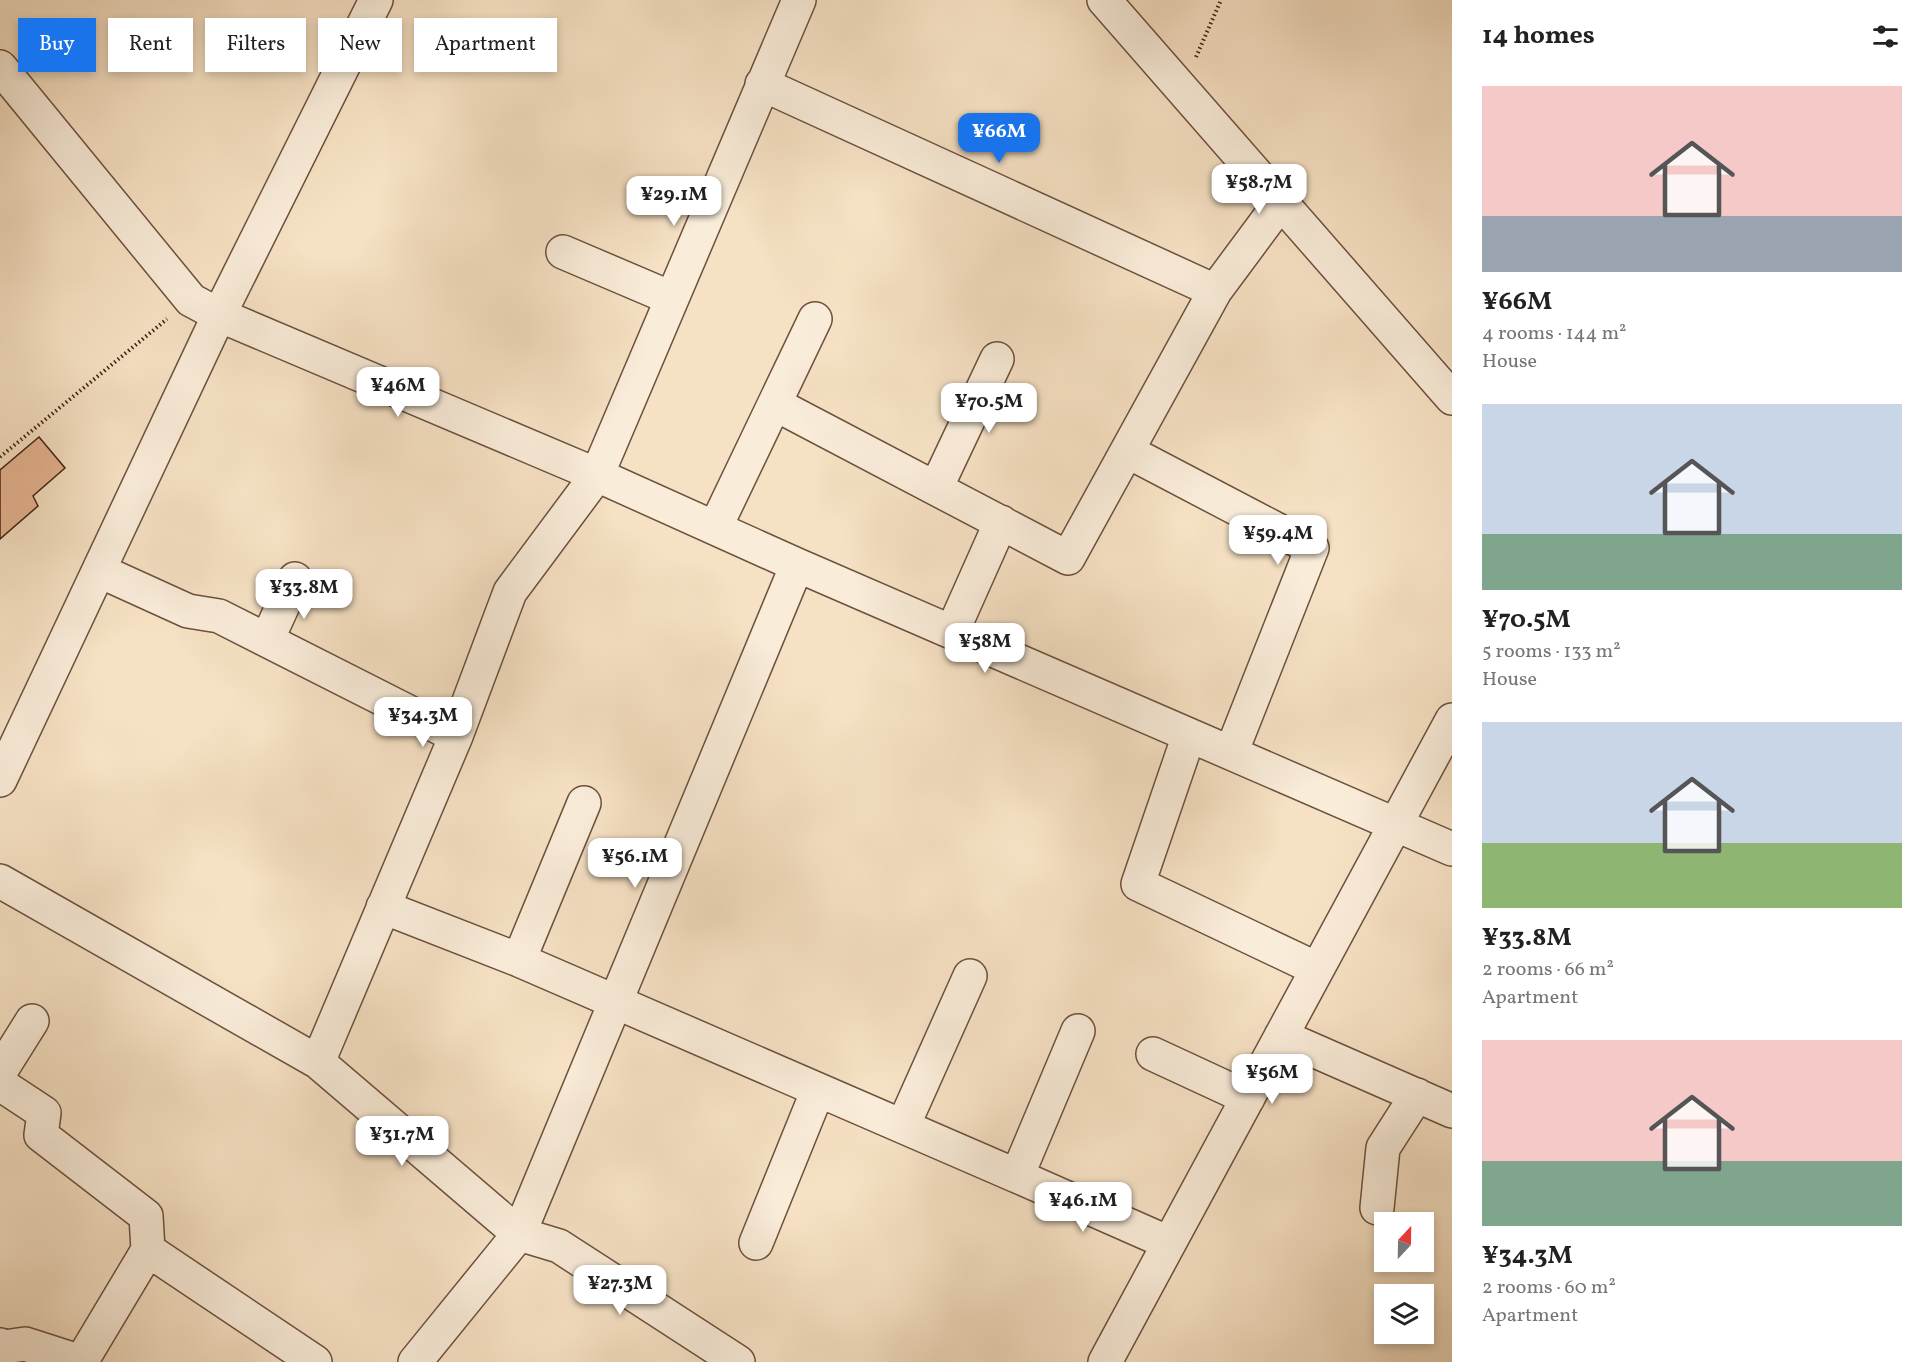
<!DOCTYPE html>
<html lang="en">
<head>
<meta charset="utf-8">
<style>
  :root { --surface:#fff; --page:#f2f2f2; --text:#222; --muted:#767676; --accent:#1a73e8 }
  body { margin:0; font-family:Vollkorn,serif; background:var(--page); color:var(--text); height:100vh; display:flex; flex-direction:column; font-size:22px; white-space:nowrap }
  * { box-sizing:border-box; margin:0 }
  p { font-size:20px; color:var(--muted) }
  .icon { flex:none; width:33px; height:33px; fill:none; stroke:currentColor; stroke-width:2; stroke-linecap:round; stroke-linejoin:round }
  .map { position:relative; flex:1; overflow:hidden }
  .side { display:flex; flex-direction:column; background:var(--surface); width:480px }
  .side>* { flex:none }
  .guide { position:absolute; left:18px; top:18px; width:570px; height:54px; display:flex; gap:12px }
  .needle { width:39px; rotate:22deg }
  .fabs { position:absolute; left:1374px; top:1212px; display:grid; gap:12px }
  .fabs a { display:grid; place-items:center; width:60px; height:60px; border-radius:0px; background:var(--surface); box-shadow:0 3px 9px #0003; font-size:30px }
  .price { position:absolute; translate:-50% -51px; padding:0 14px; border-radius:12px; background:#fff; color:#222; font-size:20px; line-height:39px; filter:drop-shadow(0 2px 3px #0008) }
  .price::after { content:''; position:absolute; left:50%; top:36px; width:18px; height:14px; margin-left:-9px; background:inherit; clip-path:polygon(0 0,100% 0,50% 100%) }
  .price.selected { background:var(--accent); color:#fff }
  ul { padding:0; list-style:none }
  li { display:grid; align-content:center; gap:12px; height:318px; padding:0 30px }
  li span { display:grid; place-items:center; height:186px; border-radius:0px; color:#555 }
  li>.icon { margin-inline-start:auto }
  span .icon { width:108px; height:108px; fill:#fffc; stroke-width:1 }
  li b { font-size:26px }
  h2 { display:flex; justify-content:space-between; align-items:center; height:72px; padding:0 30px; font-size:26px }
  .tag { padding:0 21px; border-radius:0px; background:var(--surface); box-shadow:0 3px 9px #0003; font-size:21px; line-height:54px }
  .tag.selected { background:var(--accent); color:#fff }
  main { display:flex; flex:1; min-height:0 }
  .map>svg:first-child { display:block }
</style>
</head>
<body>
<main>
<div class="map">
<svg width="1452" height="1362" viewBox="0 0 1452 1362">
  <rect width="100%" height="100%" fill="#f6e1c4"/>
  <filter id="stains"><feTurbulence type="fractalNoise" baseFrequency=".00333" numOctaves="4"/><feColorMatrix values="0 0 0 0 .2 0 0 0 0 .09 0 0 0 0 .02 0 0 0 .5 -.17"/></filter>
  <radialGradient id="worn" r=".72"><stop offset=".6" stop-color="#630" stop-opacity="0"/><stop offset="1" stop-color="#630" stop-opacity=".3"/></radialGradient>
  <!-- building -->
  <path fill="#e7b592" stroke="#3f2010" stroke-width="1.5" d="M39 437 65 468 33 496 38 506 0 539V470Z"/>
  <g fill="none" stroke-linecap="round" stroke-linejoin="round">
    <!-- minor casing -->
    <g stroke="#6d503d" stroke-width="36">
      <path id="minor" d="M1104 0 1452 398
        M0 67 191 300 219 315 597 475 797 565 1452 849
        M762 84 1215 291
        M563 252 671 298
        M775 404 1068 558 1215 291 1281 202
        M1127 451 1312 548 1231 753
        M936 488 997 359
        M715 528 815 319
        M100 571 188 611 219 616 456 736
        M952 632 1001 522
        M267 640 295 579
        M1189 735 1138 884 1317 969
        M0 780 219 315 376 0
        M0 881 318 1062 519 1234 559 1246 738 1362
        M383 907 519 960 1017 1176 1078 1031
        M519 960 584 803
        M1281 1036 1452 1111
        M1153 1054 1248 1098
        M318 1062 456 736 510 592 597 475 799 0
        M0 1072 32 1021
        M0 1084 44 1113 41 1135 146 1216 148 1250 315 1362
        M903 1126 970 976
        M1017 1176 1169 1243
        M1377 1208 1383 1148 1417 1095
        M756 1243 818 1090
        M0 1345 4 1347 25 1344 81 1362 148 1250
        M415 1362 519 1234 797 565
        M1105 1362 1452 720"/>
    </g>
    <!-- path -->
    <path stroke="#3f2010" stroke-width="4" stroke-dasharray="1.5 3" stroke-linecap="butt" d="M1196 57 1221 0
      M0 457 167 319"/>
    <!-- minor -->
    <use href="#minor" stroke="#f9ecd9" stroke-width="33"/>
  </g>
  <rect width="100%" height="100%" filter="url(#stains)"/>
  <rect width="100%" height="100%" fill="url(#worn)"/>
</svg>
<div class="fabs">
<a><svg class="needle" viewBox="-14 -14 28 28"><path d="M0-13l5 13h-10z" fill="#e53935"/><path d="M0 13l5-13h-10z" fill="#767676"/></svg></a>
<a><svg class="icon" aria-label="layers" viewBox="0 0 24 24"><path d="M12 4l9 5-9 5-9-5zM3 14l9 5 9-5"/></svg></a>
</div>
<b class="price selected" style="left:999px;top:164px">¥66M</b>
<b class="price" style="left:1259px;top:215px">¥58.7M</b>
<b class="price" style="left:674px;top:227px">¥29.1M</b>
<b class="price" style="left:398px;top:418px">¥46M</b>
<b class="price" style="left:989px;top:434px">¥70.5M</b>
<b class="price" style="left:1278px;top:566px">¥59.4M</b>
<b class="price" style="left:304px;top:620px">¥33.8M</b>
<b class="price" style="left:985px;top:674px">¥58M</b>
<b class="price" style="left:423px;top:748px">¥34.3M</b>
<b class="price" style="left:635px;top:889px">¥56.1M</b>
<b class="price" style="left:1272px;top:1105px">¥56M</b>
<b class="price" style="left:402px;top:1167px">¥31.7M</b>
<b class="price" style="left:1083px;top:1233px">¥46.1M</b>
<b class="price" style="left:620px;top:1316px">¥27.3M</b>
<div class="guide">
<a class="tag selected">Buy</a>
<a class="tag">Rent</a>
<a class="tag">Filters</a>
<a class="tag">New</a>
<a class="tag">Apartment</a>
</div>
</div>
<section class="side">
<h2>14 homes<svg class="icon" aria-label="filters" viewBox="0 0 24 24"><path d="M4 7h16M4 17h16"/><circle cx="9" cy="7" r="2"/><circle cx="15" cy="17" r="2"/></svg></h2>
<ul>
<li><span style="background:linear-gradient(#f6c9c9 70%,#9aa5b1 0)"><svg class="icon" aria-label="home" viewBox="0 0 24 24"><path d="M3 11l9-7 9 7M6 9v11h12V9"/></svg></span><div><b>¥66M</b><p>4 rooms · 144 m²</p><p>House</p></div></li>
<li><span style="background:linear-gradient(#c9d6e8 70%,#7fa58c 0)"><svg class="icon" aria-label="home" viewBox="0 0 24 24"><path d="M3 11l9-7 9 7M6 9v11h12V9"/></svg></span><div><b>¥70.5M</b><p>5 rooms · 133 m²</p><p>House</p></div></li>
<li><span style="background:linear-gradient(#c9d6e8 65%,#8fb573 0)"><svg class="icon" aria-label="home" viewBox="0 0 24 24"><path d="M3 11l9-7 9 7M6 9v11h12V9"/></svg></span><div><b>¥33.8M</b><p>2 rooms · 66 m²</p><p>Apartment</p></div></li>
<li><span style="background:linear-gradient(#f6c9c9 65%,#7fa58c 0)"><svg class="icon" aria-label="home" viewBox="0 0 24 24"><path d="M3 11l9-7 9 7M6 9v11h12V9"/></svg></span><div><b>¥34.3M</b><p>2 rooms · 60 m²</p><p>Apartment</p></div></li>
</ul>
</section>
</main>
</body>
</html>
